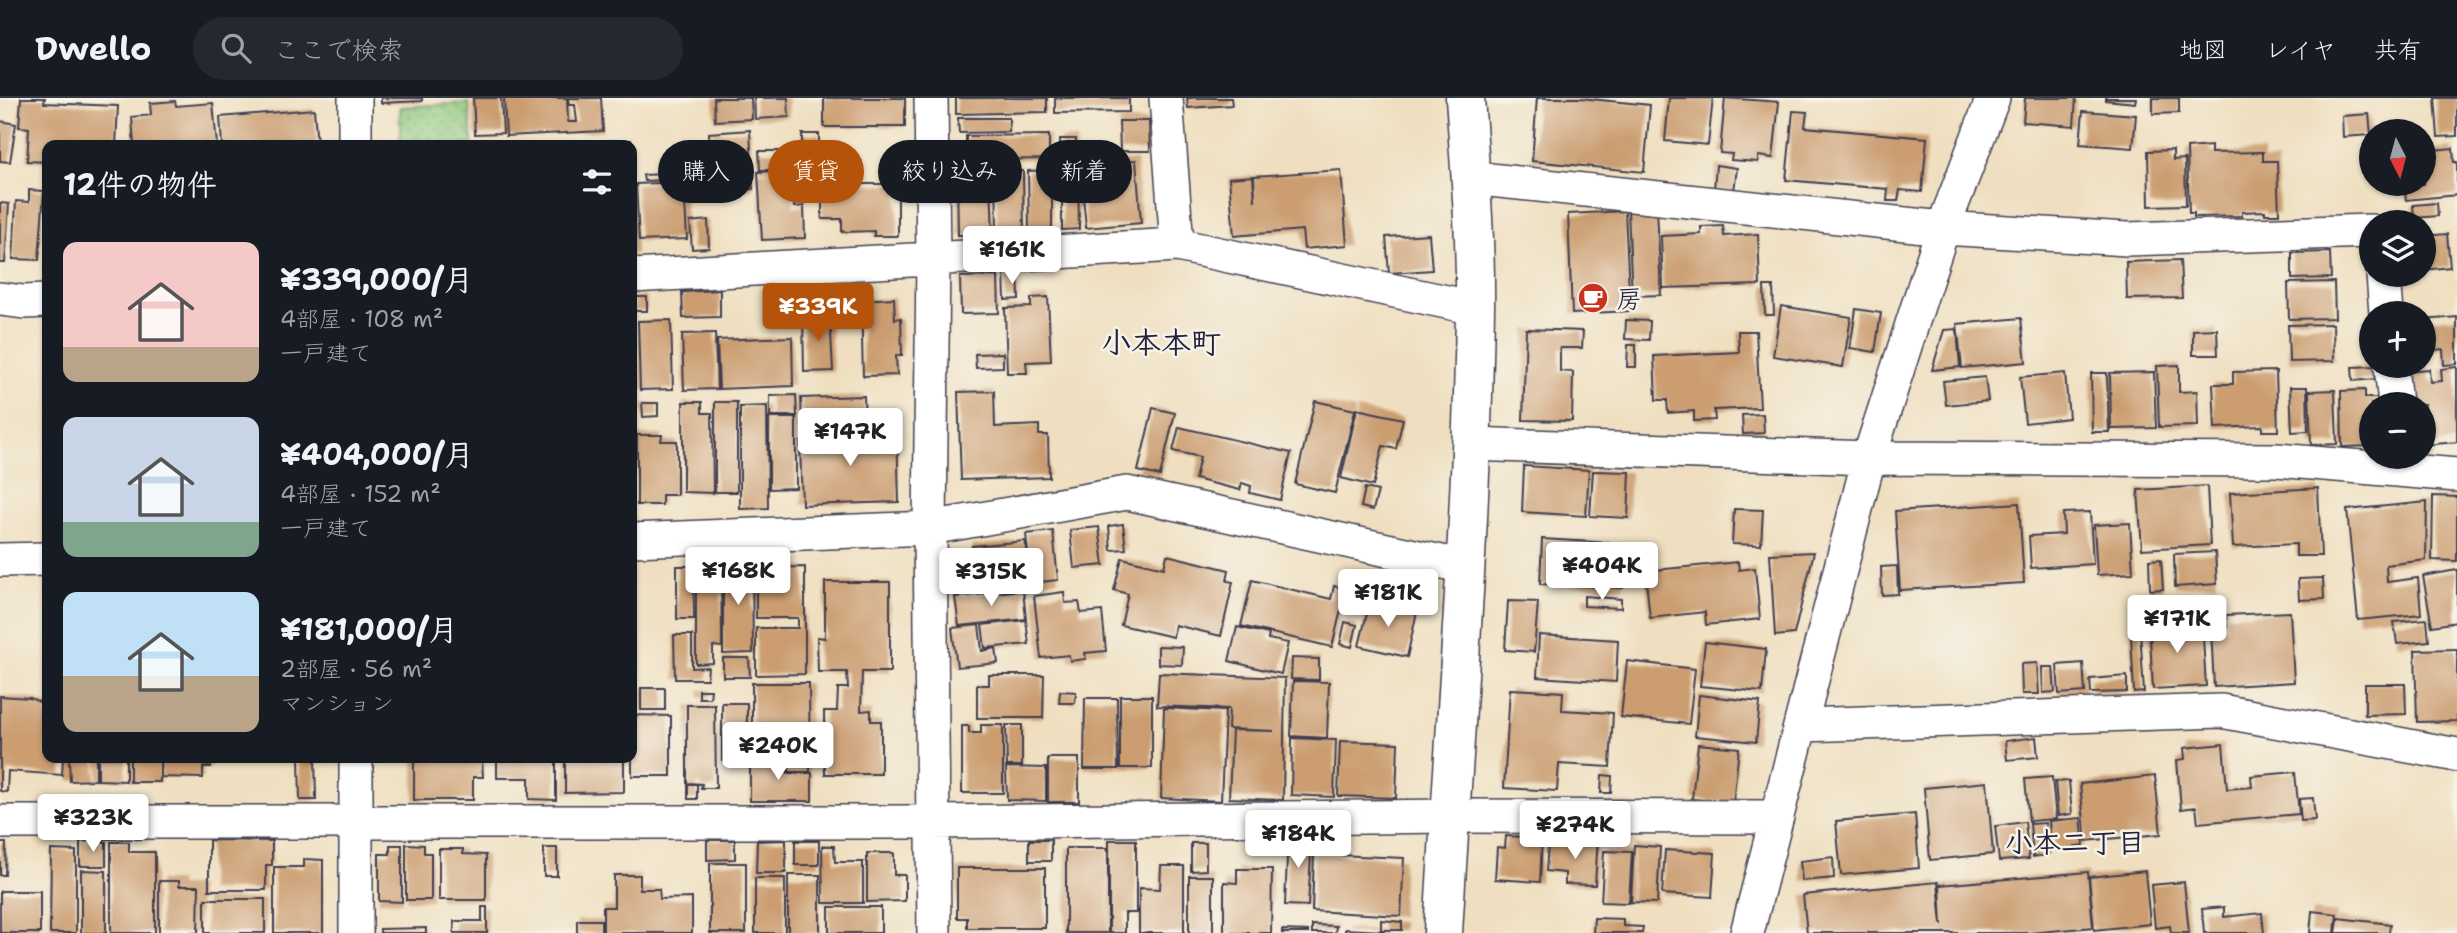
<!DOCTYPE html>
<html lang="ja">
<head>
<meta charset="utf-8">
<style>
  :root { --surface:#171b24; --page:#242831; --text:#f1f3f6; --muted:#9ea1a6; --line:#363941; --accent:#b45309 }
  body { margin:0; font-family:"Shantell Sans","Klee One",sans-serif; background:var(--page); color:var(--text); height:100vh; display:flex; flex-direction:column; font-size:26px; white-space:nowrap }
  * { box-sizing:border-box; margin:0 }
  p { font-size:23px; color:var(--muted) }
  .icon { flex:none; width:38px; height:38px; fill:none; stroke:currentColor; stroke-width:2; stroke-linecap:round; stroke-linejoin:round }
  .map { position:relative; flex:1; overflow:hidden }
  .sheet { position:absolute; left:42px; top:42px; width:595px; height:623px; display:flex; flex-direction:column; background:var(--surface); border-radius:14px; box-shadow:0 2px 5px #0004 }
  .sheet>* { flex:none }
  .guide { position:absolute; left:658px; top:42px; width:665px; height:63px; display:flex; gap:14px }
  .needle { width:46px; rotate:174deg }
  .buttons { position:absolute; left:2359px; top:21px; display:grid; gap:14px }
  .buttons a { display:grid; place-items:center; width:77px; height:77px; border-radius:50%; background:var(--surface); box-shadow:0 2px 5px #0004; font-size:35px }
  .price { position:absolute; translate:-50% -60px; padding:0 16px; border-radius:7px; background:#fff; color:#222; font-size:23px; line-height:46px; filter:drop-shadow(0 2px 4px #0008) }
  .price::after { content:''; position:absolute; left:50%; top:42px; width:21px; height:16px; margin-left:-10px; background:inherit; clip-path:polygon(0 0,100% 0,50% 100%) }
  .price.active { background:var(--accent); color:#fff }
  ul { padding:0; list-style:none }
  li { display:flex; align-items:center; gap:21px; height:175px; padding:0 21px }
  li span { display:grid; place-items:center; flex:none; width:196px; height:140px; border-radius:14px; color:#555 }
  li>.icon { margin-inline-start:auto }
  span .icon { width:84px; height:84px; fill:#fffc; stroke-width:1 }
  li b { font-size:30px }
  h2 { display:flex; justify-content:space-between; align-items:center; height:84px; padding:0 21px; font-size:30px }
  .pill { padding:0 24px; border-radius:32px; background:var(--surface); box-shadow:0 2px 5px #0004; font-size:24px; line-height:63px }
  .pill.active { background:var(--accent); color:#fff }
  header { display:flex; align-items:center; gap:42px; box-sizing:border-box; height:98px; padding:0 35px; background:var(--surface); border-bottom:2px solid var(--line) }
  header strong { font-size:33px }
  nav { display:flex; gap:38px; margin-inline-start:auto; font-size:24px }
  .search { width:490px; height:63px; background:var(--page); display:flex; align-items:center; gap:18px; box-sizing:border-box; padding:0 24px; border-radius:38px; color:var(--muted); font-size:26px }
  .map>svg:first-child { display:block }
</style>
</head>
<body>
<header>
<strong>Dwello</strong>
<div class="search"><svg class="icon" aria-label="search" viewBox="0 0 24 24"><circle cx="10" cy="10" r="6"/><path d="M15 15l6 6"/></svg>ここで検索</div>
<nav><a>地図</a><a>レイヤ</a><a>共有</a></nav>
</header>
<div class="map">
<svg width="2457" height="835" viewBox="0 0 2457 835">
  <defs>
    <pattern id="grass-dots" width="8" height="8" patternUnits="userSpaceOnUse" patternTransform="scale(1.75)"><rect width="8" height="8" fill="#8dc87d"/><path d="M2 2h.1M6 6h.1" fill="none" stroke="#73a268" stroke-width="1.8" stroke-linecap="round"/></pattern>
  </defs>
  <rect width="100%" height="100%" fill="#f7f3e8"/>
  <filter id="ink" filterUnits="userSpaceOnUse"><feTurbulence type="fractalNoise" baseFrequency=".0143" numOctaves="2"/><feDisplacementMap in="SourceGraphic" scale="14" xChannelSelector="R" yChannelSelector="G"/><feConvolveMatrix kernelMatrix="1 2 1 2 8 2 1 2 1" color-interpolation-filters="sRGB"/></filter>
  <filter id="wash" filterUnits="userSpaceOnUse"><feTurbulence type="fractalNoise" baseFrequency=".00686" numOctaves="4" result="noise"/><feDisplacementMap in="SourceGraphic" scale="28" xChannelSelector="R" yChannelSelector="G"/><feGaussianBlur stdDeviation="1.57" result="paint"/><feColorMatrix in="noise" values="0 0 0 0 0 0 0 0 0 0 0 0 0 0 0 0 0 1.4 0 .05"/><feComposite in="paint" operator="in"/></filter>
  <g filter="url(#wash)">
    <rect width="100%" height="100%" fill="#efdfc0"/>
    <!-- grass -->
    <path fill="url(#grass-dots)" stroke="#58755c" stroke-width="2" d="M469 5 472 47H400V9Z"/>
    <g id="blocks">
      <!-- building -->
      <path fill="#cb9d71" d="M21 0H45L44 5 118 8 116 47H47V64L27 63 29 30 19 29Z
        M381 0H422V3L381 5Z
        M473 0H501L503 35 475 36Z
        M504 0H567L568 24H577L575 7H569L568 0H601L603 33 506 38Z
        M714 0H751L752 21 715 23Z
        M754 0H788L789 19 755 21Z
        M824 0H905V29H824Z
        M956 0H1047V14L956 16Z
        M1055 0H1129V14L1055 15Z
        M1187 0H1231L1232 7 1188 10Z
        M1537 0H1580L1650 7 1644 74 1532 63Z
        M1669 0H1713L1708 47 1665 43Z
        M1725 0 1779 4 1773 60 1758 58V64L1731 62 1732 56 1720 55Z
        M2025 0H2076L2074 28 2023 24Z
        M2105 0H2136L2135 5 2105 2Z
        M2153 0H2179V15L2153 16Z
        M2435 0H2457V38L2438 39Z
        M175 3 176 8 213 5 217 47H134L132 19 151 17 150 5Z
        M314 11 317 47H222L220 19Z
        M1793 13 1807 14 1805 29 1927 40 1922 94 1900 92 1898 103H1887L1888 91 1786 82Z
        M2083 13 2136 17 2133 50 2080 46Z
        M2369 16 2371 37 2343 39 2342 18Z
        M958 20H1009V34L959 35Z
        M0 23 16 26 10 64 0 63Z
        M1119 23H1149L1150 53H1120Z
        M750 32 753 91 712 93 709 35Z
        M802 36H819V49H802Z
        M1049 37V61L966 62V38Z
        M1060 41H1076V65L1061 66Z
        M631 42V47H604V43Z
        M2211 48V55L2263 54V63H2277L2279 116H2265V113L2242 114V118L2194 119V115H2189L2187 50Z
        M2453 50 2454 64H2457V97L2406 102 2404 86H2424V53Z
        M2173 52V62L2185 61 2186 107 2149 108 2148 53Z
        M759 53H778L779 72H760Z
        M848 55V74H813V56Z
        M1136 62 1141 125 1086 130 1080 66Z
        M1716 67 1737 70 1734 93 1714 92Z
        M1062 68H1078L1079 131 1062 132Z
        M793 72 794 109 804 108 805 140 762 142 758 74Z
        M1052 72V134H1029L1028 73Z
        M1341 72 1347 147 1304 151 1302 132 1234 138 1229 80 1253 78 1255 103 1254 78Z
        M1023 73 1024 134H997L996 74Z
        M978 74V85L991 84 993 137H958L957 75Z
        M666 76V82L644 83 643 77Z
        M684 84 687 141 639 143 636 86Z
        M822 86H898V138H874V133L842 134V121H822Z
        M29 92 44 93 39 162 13 161 16 103 29 104Z
        M0 105 9 106 5 165H0Z
        M632 105H634L636 156H632Z
        M2437 105 2438 118 2414 120 2413 107Z
        M1657 110 1661 197 1632 198 1628 112Z
        M1625 113 1630 213 1572 216 1568 116Z
        M708 122 709 150 692 151 690 124Z
        M1723 128 1724 138 1758 136 1760 187 1663 190 1661 138 1701 136V129Z
        M1429 136 1432 172 1389 175 1386 139Z
        M2447 136 2450 169 2424 172V138Z
        M2330 154 2331 180 2292 181V155Z
        M2180 162 2182 200 2127 201 2126 164Z
        M1018 173 1019 201 1005 202 1004 174Z
        M998 178 999 215 961 216 960 179Z
        M2334 184 2335 220 2289 221 2288 185Z
        M1764 188H1773L1774 217H1765Z
        M720 192V219L683 220 682 194Z
        M635 199H647V213H635Z
        M1048 199 1051 263 1026 264 1027 275H1007L1005 210 1031 209V200Z
        M894 200 895 221 901 220 902 257H896L897 277 863 278 861 202Z
        M1781 208 1851 219 1843 269 1773 258Z
        M1856 211 1881 215 1875 254 1850 250Z
        M830 216 833 273 804 274 803 217Z
        M2457 219V266L2444 267 2443 251 2425 253 2424 222Z
        M2021 220 2026 264 1962 270 1957 226Z
        M671 222 673 291 640 292 638 223Z
        M1626 222 1650 223 1649 242 1625 241Z
        M2333 226 2334 263 2289 264 2288 227Z
        M1526 231 1583 233 1582 250H1560V273L1573 274 1572 323 1523 322Z
        M1957 231 1960 269 1932 272 1944 232Z
        M2217 231 2218 257H2193V232Z
        M1738 233H1756L1760 310 1714 312 1715 322 1694 323V313L1668 315 1667 302H1656L1654 258 1739 254Z
        M715 235 717 291 684 292 682 236Z
        M792 239 793 288 719 291 717 242Z
        M1628 247H1636V269H1627Z
        M1003 255V269L976 270 975 256Z
        M2179 267V294L2197 293 2198 328 2159 329 2157 268Z
        M2376 268V281L2353 283 2352 269Z
        M2457 269V344L2424 347V306H2411L2407 273 2429 271 2430 284 2442 283 2441 271Z
        M2276 273 2278 333H2262V328L2215 330 2213 286H2233V274Z
        M2154 274 2156 330 2111 331 2110 275Z
        M2065 275 2069 320 2025 325 2020 279Z
        M2091 275H2107L2109 334H2092Z
        M1985 279 1988 303 1946 307 1943 283Z
        M2290 289H2307L2308 333 2292 334Z
        M2335 292 2337 346 2311 347 2309 293Z
        M2365 292V300H2377V306H2371V348L2342 349 2341 293Z
        M994 293 995 329 1039 327V337H1048L1049 379 961 382 958 294Z
        M796 297 797 318H770V298Z
        M864 298 865 326 802 329 801 300Z
        M1315 303 1355 312 1335 395 1295 386Z
        M683 304H702V315H712L713 395 683 394Z
        M715 304H737V394H715Z
        M642 305H658V318L643 319Z
        M767 308 768 410 740 411V309Z
        M1153 310 1175 315 1160 378 1138 373Z
        M1357 311 1403 321 1396 351 1383 348 1373 388 1341 380Z
        M1763 316 1764 335 1743 336 1742 317Z
        M769 320H796V390L769 391Z
        M1179 329 1291 355 1280 402 1250 395 1251 388 1242 385 1240 392 1195 381 1200 359 1173 353Z
        M897 331 899 404 802 407 800 344 813 343V334Z
        M637 337H662L661 343H677V397H662V407H637Z
        M1524 368 1589 372 1586 418 1522 414Z
        M1593 373 1630 374 1628 420 1590 418Z
        M2207 388 2210 447 2142 451 2138 392Z
        M1365 390 1378 393 1373 412 1361 409Z
        M2318 390 2321 458H2296V446L2233 449 2230 395Z
        M2433 398 2457 399V463L2432 462Z
        M2427 404 2426 462 2386 467 2387 484 2418 480 2421 516 2358 522 2347 412Z
        M2019 405 2024 485 1900 492 1895 413Z
        M1734 411 1763 412 1761 447 1732 446Z
        M2090 414 2093 466 2031 470 2029 438 2064 436 2063 415Z
        M2130 425 2133 475 2097 477 2094 427Z
        M1123 426 1126 451 1111 452 1109 428Z
        M1099 429 1104 467 1074 470 1070 432Z
        M1053 433 1058 482 1031 485 1026 436Z
        M1542 441 1609 445 1606 489 1540 486Z
        M1025 443 1030 489 1006 492 1004 473 975 476 972 448Z
        M1611 448 1628 449 1627 466 1610 465Z
        M1814 454 1794 536 1775 538 1770 456Z
        M2215 454 2217 486 2175 489 2174 456Z
        M1167 457 1229 472 1227 483 1233 484 1221 538 1175 527 1173 539 1121 527 1128 496 1114 492 1122 460 1164 470Z
        M752 461 753 555 723 556V462Z
        M2161 461 2163 491 2150 492 2149 462Z
        M1738 464 1739 472 1755 470 1760 521 1706 527 1705 514 1650 520 1645 473Z
        M696 466H721L722 549 713 548V565L696 566Z
        M677 468H693L694 521H677Z
        M1609 468 1625 469 1623 490 1607 489Z
        M1897 468 1898 496 1882 497 1881 469Z
        M805 469V576L756 577V530H798V520H756V470Z
        M2457 472V524L2432 528 2423 478Z
        M2323 480 2324 501 2299 502 2298 481Z
        M1252 482 1331 501 1334 488 1346 491 1332 549 1241 528Z
        M825 484H890V574H862L861 613 871 612V623H881V676H825L824 613H837L838 590H848L847 574H818L817 539 825 540Z
        M1023 492 1026 521 959 528 955 499Z
        M1064 494 1065 505 1079 504 1081 515 1102 513 1106 553 1085 555 1086 561 1070 563 1069 557 1041 560 1034 498Z
        M1584 498 1621 501V510L1584 508Z
        M1370 503 1417 514 1407 559 1359 548Z
        M1508 503 1538 504 1534 554 1505 552Z
        M2290 514 2294 584 2214 589 2211 530H2227L2226 517Z
        M2139 517 2144 594 2134 595 2130 518Z
        M2427 521 2429 543 2397 546 2394 524Z
        M1026 522 1029 546 985 550 982 527Z
        M2177 522V527L2202 525 2206 588 2153 591 2149 523Z
        M1345 524 1357 527 1352 549 1340 546Z
        M979 527 982 553 996 550 998 565 957 569 952 530Z
        M1237 529 1269 536 1268 541 1288 545 1281 576 1229 563Z
        M674 537H692V570L708 569 707 581H675Z
        M1539 537 1618 542 1616 584 1537 579Z
        M1705 544 1766 551 1762 594 1700 588Z
        M1158 548 1183 549 1182 567 1158 566Z
        M2457 551V623L2417 624 2415 552Z
        M723 560H749L750 579H723Z
        M1292 560 1319 561V582L1291 581Z
        M1627 563 1695 571 1689 626 1621 619Z
        M2037 565 2039 596H2022L2021 566Z
        M2083 565 2085 594 2059 596 2057 567Z
        M2042 569H2053L2055 594 2043 595Z
        M1159 575 1285 580 1283 702 1229 700 1232 632 1274 633 1228 631 1229 611 1157 608Z
        M989 577H1044L1043 620H977V587H989Z
        M2127 578V594L2091 595 2090 581Z
        M1293 583 1329 584 1327 640 1291 638Z
        M752 585H809L810 674H789L788 658H752Z
        M2365 586H2405L2406 616 2365 617Z
        M641 590H665V612H641Z
        M1510 591 1563 594 1562 612 1613 615 1610 669 1559 666 1557 693 1504 690Z
        M699 592H711L710 600H699Z
        M1060 593 1076 594 1075 605H1059Z
        M1699 597 1760 604 1756 644 1695 638Z
        M0 598 30 600 47 607V660H63L62 677 8 673 7 694 0 693Z
        M1120 598H1152V670H1120Z
        M1085 600H1117L1118 671H1084Z
        M722 605H747V662H722Z
        M687 607H715L716 690H701L702 686 687 685Z
        M1164 610 1225 613 1221 703 1161 700Z
        M632 617 671 618V678H632Z
        M981 627H1003V695H962V628H969V635H981Z
        M1006 627H1022V668H1007Z
        M2036 639 2038 659 2007 662 2005 643Z
        M1292 640 1336 642 1334 699 1291 697Z
        M1340 643 1398 645 1396 700 1338 698Z
        M1698 646 1739 650 1733 705 1692 701Z
        M2223 646 2227 691 2252 689 2251 678 2295 674 2299 716 2198 725 2196 709 2181 711 2177 662 2185 661 2184 650Z
        M787 659V675H812V703H750V660Z
        M69 660H96V682L70 683Z
        M98 660H126V683L98 682Z
        M130 660H160V684H130Z
        M161 660H211V669H203V680L161 679Z
        M299 660H315L316 702H300Z
        M414 660H482L483 679H473V702H414Z
        M497 660H556V702L529 701V680H497Z
        M565 660H624V694L565 695Z
        M1048 660H1079V704H1048Z
        M1006 669 1046 670V703L1007 702Z
        M1602 677 1612 678 1611 695H1601Z
        M2155 678 2161 736 2086 743 2080 686Z
        M2052 679 2056 721 2029 723 2025 681Z
        M2069 683 2072 716 2058 718 2055 684Z
        M1987 684 1993 756 1930 762 1924 690Z
        M688 686H697V701H688Z
        M2313 700 2315 722 2301 723 2299 701Z
        M1915 716 1919 770 1841 777 1836 723Z
        M2081 720 2084 748 2051 752 2049 723Z
        M2025 724 2029 761 1999 763 1995 728Z
        M2045 725 2049 757 2033 759 2030 726Z
        M1288 736 1312 738 1308 808 1285 807Z
        M1580 737 1598 738 1595 787 1565 786V775L1546 773 1548 747 1579 748Z
        M1506 738 1542 740 1540 784 1495 781 1497 749 1505 750Z
        M209 742 272 743V767H266V792H209Z
        M707 742H735V761L707 762Z
        M786 742V775H756L757 743Z
        M1029 742H1051V763H1029Z
        M1109 742H1136V815H1125V835H1109Z
        M80 743 106 744V768H80Z
        M795 743H819V767H795Z
        M111 744H129V754H155V835H111Z
        M0 745H6L5 777H0Z
        M1191 745H1206V772L1191 773Z
        M406 746 424 747V755H431V802H406Z
        M390 747H402V804L379 803V756H390Z
        M1634 747 1660 749 1657 805 1631 804Z
        M822 748H834L835 764H863V805H823Z
        M544 750H557V778H544Z
        M1066 750H1108V835H1066Z
        M439 751H463V756L486 757V802H439Z
        M51 752 76 753V835H50Z
        M1665 752 1715 755 1712 799 1662 796Z
        M1604 753 1632 754 1629 805 1601 804Z
        M867 755H894V777H905V803L867 804Z
        M1314 756 1404 760 1401 818 1312 813Z
        M1833 759 1834 780 1802 783 1800 763Z
        M304 761 323 762V835H274V769H304Z
        M710 765H746V835H710Z
        M1161 768H1184V835H1139V790L1160 791Z
        M957 770H1045V830H967V820H957Z
        M1237 771H1272L1271 835H1224V784L1237 785Z
        M81 772 106 773V835H81Z
        M2145 773 2150 826 2094 832 2089 779Z
        M2088 774 2093 829 2029 835H1807L1803 797 1938 784 1942 827 1940 787Z
        M614 777H640V791H659L660 801 692 800V835H603V809H614Z
        M788 777H820V835H788Z
        M1189 778H1213V835H1189Z
        M755 780H785V835H755Z
        M159 783H179V788H199L198 835H159Z
        M2184 784 2189 835H2171L2170 828 2155 830 2151 787Z
        M0 793H40V835H0Z
        M205 801H265V835H205Z
        M482 809H487V835H454V823H482Z
        M829 809H881V835H829Z
        M2224 809V819L2262 815 2264 835H2204L2202 811Z
        M2312 813 2337 816 2335 835H2310Z
        M1594 820 1623 821V828L1643 829 1642 835H1593Z
        M2338 820 2390 826 2389 835H2336Z
        M577 822H601V835H577Z
        M1381 822 1402 824V832H1381Z
        M1312 827 1336 828 1335 835H1312Z
        M426 830V835H380V831Z
        M1345 831 1383 833V835H1345Z
        M1282 832 1308 833V835H1282Z"/>
    </g>
  </g>
  <g filter="url(#ink)">
    <use href="#blocks" fill-opacity="0" stroke="#413e4f" stroke-width="2"/>
    <g fill="none" stroke-linecap="round" stroke-linejoin="round">
      <!-- minor casing -->
      <g stroke="#413e4f" stroke-width="36">
        <path id="minor" d="M355 0V47
          M931 0 933 161 930 430 934 835
          M1166 0 1177 147
          M1471 80 1943 130 2127 141 2371 133
          M2383 177 2386 215
          M632 178 1177 147 1475 210
          M0 201 24 204 47 203
          M2391 268 2395 306
          M1470 346 1869 360 2277 362 2457 377
          M632 442 930 430 1127 395 1465 469
          M0 462 47 461
          M1802 627 2221 613 2457 657
          M356 660V835
          M0 724H934L1450 718 1777 719
          M1747 835 1869 360 1943 130 1993 0"/>
      </g>
      <!-- tertiary casing -->
      <g stroke="#413e4f" stroke-width="41">
        <path id="tertiary" d="M1443 835C1455 627 1472 419 1475 211 1476 141 1470 70 1465 0"/>
      </g>
      <!-- minor -->
      <use href="#minor" stroke="#fff" stroke-width="33"/>
      <!-- tertiary -->
      <use href="#tertiary" stroke="#fff" stroke-width="38"/>
    </g>
  </g>
  <!-- icons -->
  <defs>
    <g id="cafe-disc" transform="scale(1.575)"><circle r="9.5" fill="#c8321e" stroke="#f7f3e8"/><path d="M-5.5-4.5H6V0H3Q3 3.5 0 3.5H-2.5Q-5.5 3.5-5.5 0ZM3-3.2v2h1.7v-2ZM-6 4.5H4V6H-6Z" fill="#fff"/></g>
  </defs>
  <g fill-rule="evenodd">
    <use href="#cafe-disc" x="1593" y="200"/>
  </g>
  <g text-anchor="middle" dominant-baseline="central" stroke-width="5" stroke-linejoin="round" paint-order="stroke">
    <!-- poi labels -->
    <g font-size="26" fill="#22223b" stroke="#f7f3e8" text-anchor="start">
      <text x="1616" y="200">房</text>
    </g>
    <!-- neighbourhood labels -->
    <g font-size="28" font-weight="bold" fill="#22223b" stroke="#f7f3e8">
      <text x="2075" y="744">小本二丁目</text>
    </g>
    <!-- quarter labels -->
    <g font-size="30" font-weight="bold" fill="#22223b" stroke="#f7f3e8">
      <text x="1161" y="244">小本本町</text>
    </g>
  </g>
</svg>
<div class="buttons">
<a><svg class="needle" viewBox="-14 -14 28 28"><path d="M0-13l5 13h-10z" fill="#e53935"/><path d="M0 13l5-13h-10z" fill="#9ea1a6"/></svg></a>
<a><svg class="icon" aria-label="layers" viewBox="0 0 24 24"><path d="M12 4l9 5-9 5-9-5zM3 14l9 5 9-5"/></svg></a>
<a>+</a>
<a>−</a>
</div>
<b class="price" style="left:1012px;top:188px">¥161K</b>
<b class="price active" style="left:818px;top:245px">¥339K</b>
<b class="price" style="left:850px;top:370px">¥147K</b>
<b class="price" style="left:1602px;top:504px">¥404K</b>
<b class="price" style="left:738px;top:509px">¥168K</b>
<b class="price" style="left:991px;top:510px">¥315K</b>
<b class="price" style="left:1388px;top:531px">¥181K</b>
<b class="price" style="left:2177px;top:557px">¥171K</b>
<b class="price" style="left:778px;top:684px">¥240K</b>
<b class="price" style="left:93px;top:756px">¥323K</b>
<b class="price" style="left:1575px;top:763px">¥274K</b>
<b class="price" style="left:1298px;top:772px">¥184K</b>
<div class="guide">
<a class="pill">購入</a>
<a class="pill active">賃貸</a>
<a class="pill">絞り込み</a>
<a class="pill">新着</a>
</div>
<section class="sheet">
<h2>12件の物件<svg class="icon" aria-label="filters" viewBox="0 0 24 24"><path d="M4 7h16M4 17h16"/><circle cx="9" cy="7" r="2"/><circle cx="15" cy="17" r="2"/></svg></h2>
<ul>
<li><span style="background:linear-gradient(#f6c9c9 75%,#b9a48a 0)"><svg class="icon" aria-label="home" viewBox="0 0 24 24"><path d="M3 11l9-7 9 7M6 9v11h12V9"/></svg></span><div><b>¥339,000/月</b><p>4部屋 · 108 m²</p><p>一戸建て</p></div></li>
<li><span style="background:linear-gradient(#c9d6e8 75%,#7fa58c 0)"><svg class="icon" aria-label="home" viewBox="0 0 24 24"><path d="M3 11l9-7 9 7M6 9v11h12V9"/></svg></span><div><b>¥404,000/月</b><p>4部屋 · 152 m²</p><p>一戸建て</p></div></li>
<li><span style="background:linear-gradient(#bfe0f5 60%,#b9a48a 0)"><svg class="icon" aria-label="home" viewBox="0 0 24 24"><path d="M3 11l9-7 9 7M6 9v11h12V9"/></svg></span><div><b>¥181,000/月</b><p>2部屋 · 56 m²</p><p>マンション</p></div></li>
</ul>
</section>
</div>
</body>
</html>
